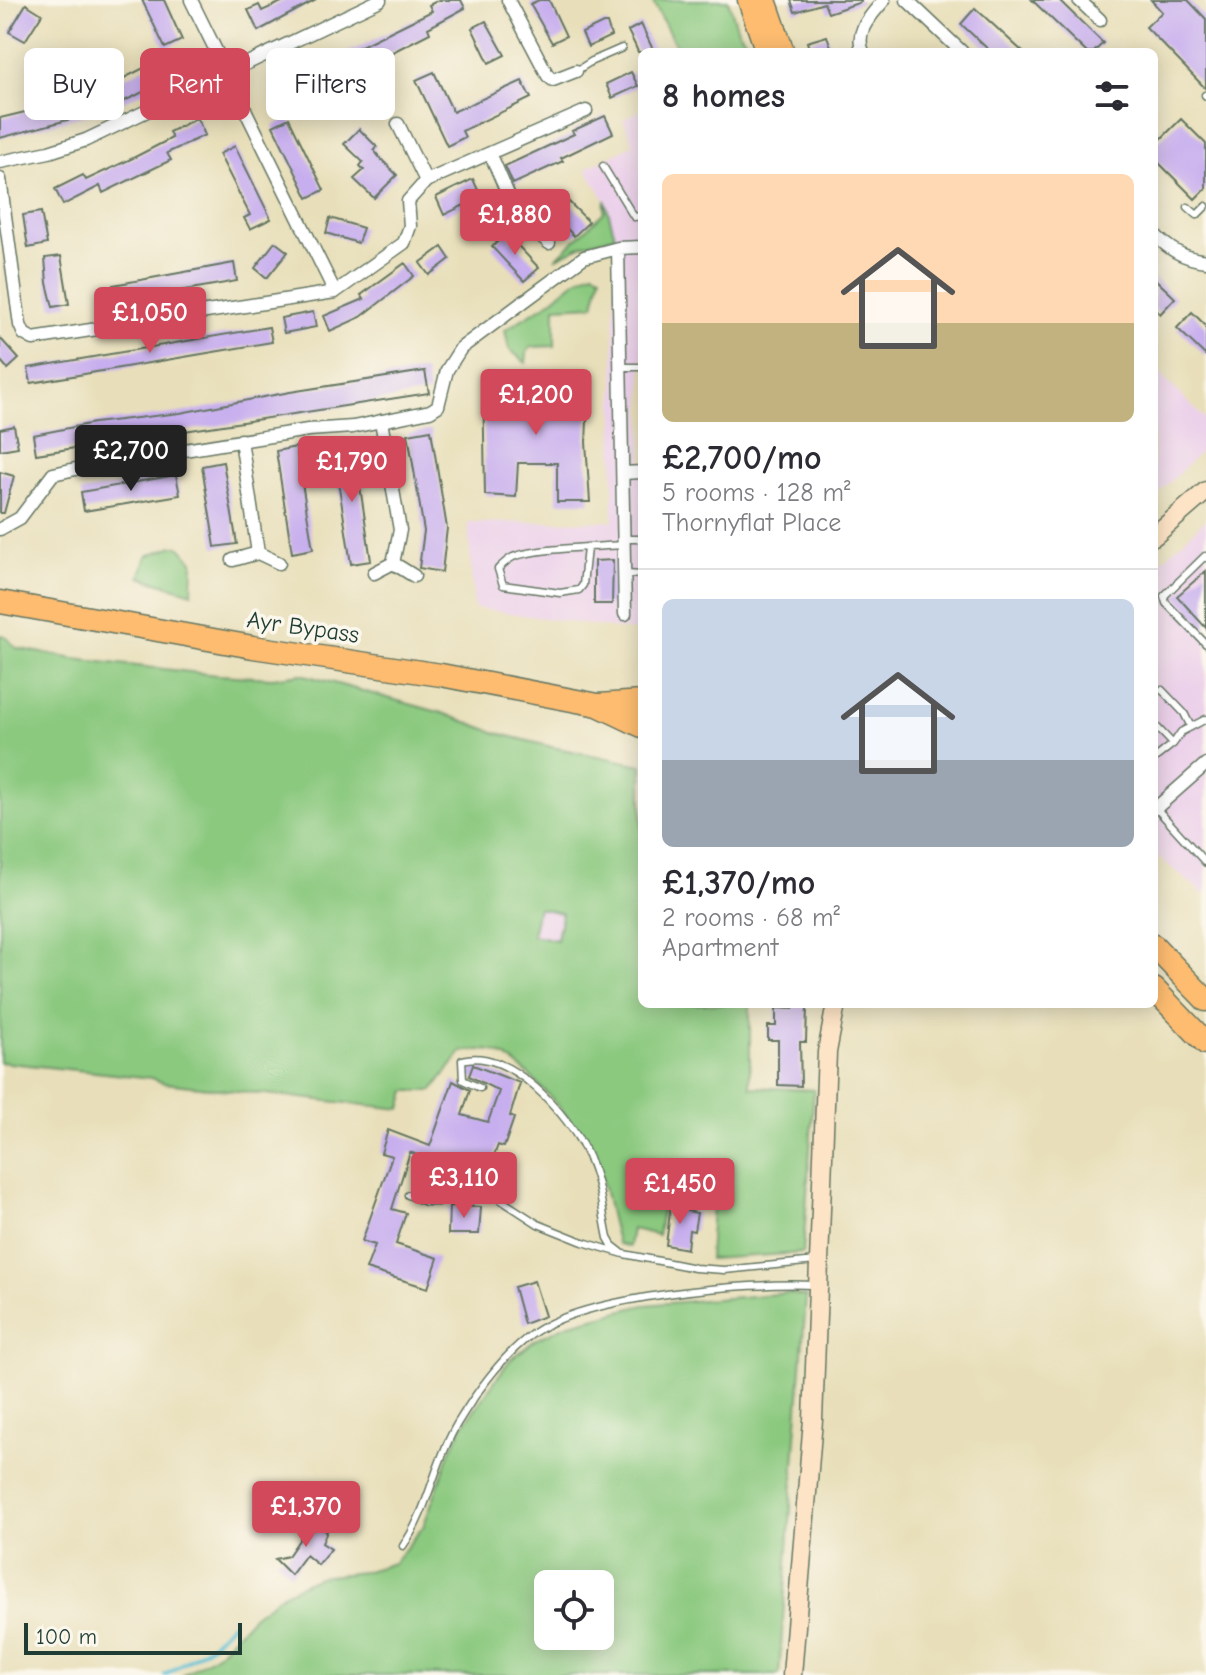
<!DOCTYPE html>
<html lang="en">
<head>
<meta charset="utf-8">
<style>
  :root { --surface:#fff; --page:#f2f2f3; --text:#2b2b33; --muted:#7c7c81; --line:#e1e1e2; --accent:#d1495b }
  body { margin:0; font-family:"Comic Neue",sans-serif; background:var(--page); color:var(--text); height:100vh; display:flex; flex-direction:column; font-size:30px; white-space:nowrap }
  * { box-sizing:border-box; margin:0 }
  p { font-size:26px; color:var(--muted) }
  .icon { flex:none; width:44px; height:44px; fill:none; stroke:currentColor; stroke-width:2; stroke-linecap:round; stroke-linejoin:round }
  .map { position:relative; flex:1; overflow:hidden }
  .sheet { position:absolute; left:638px; top:48px; width:520px; height:960px; display:flex; flex-direction:column; background:var(--surface); border-radius:12px; box-shadow:0 4px 20px #0003 }
  .sheet>* { flex:none }
  .banner { position:absolute; left:24px; top:48px; width:494px; height:72px; display:flex; gap:16px }
  .buttons { position:absolute; left:534px; top:1570px; display:grid; gap:16px }
  .buttons a { display:grid; place-items:center; width:80px; height:80px; border-radius:12px; background:var(--surface); box-shadow:0 4px 20px #0003; font-size:40px }
  .scale { position:absolute; left:24px; bottom:20px; width:218px; box-sizing:border-box; padding-left:8px; border:4px solid #1f3d34; border-top:0; font-size:22px; line-height:28px; white-space:nowrap; color:#1f3d34; -webkit-text-stroke:6px #fbf7ec; paint-order:stroke }
  .price { position:absolute; translate:-50% -68px; padding:0 18px; border-radius:8px; background:var(--accent); color:#fff; font-size:26px; line-height:52px; filter:drop-shadow(0 2px 4px #0008) }
  .price::after { content:''; position:absolute; left:50%; top:48px; width:24px; height:18px; margin-left:-12px; background:inherit; clip-path:polygon(0 0,100% 0,50% 100%) }
  .price.on { background:#222; color:#fff }
  ul { padding:0; list-style:none }
  li { display:grid; align-content:center; gap:16px; height:424px; padding:0 24px }
  li+li { border-top:2px solid var(--line) }
  li span { display:grid; place-items:center; height:248px; border-radius:12px; color:#555 }
  li>.icon { margin-inline-start:auto }
  span .icon { width:144px; height:144px; fill:#fffc; stroke-width:1 }
  li b { font-size:34px }
  h2 { display:flex; justify-content:space-between; align-items:center; height:96px; padding:0 24px; font-size:34px }
  .pill { padding:0 28px; border-radius:12px; background:var(--surface); box-shadow:0 4px 20px #0003; font-size:28px; line-height:72px }
  .pill.on { background:var(--accent); color:#fff }
  .map>svg:first-child { display:block }
</style>
</head>
<body>
<div class="map">
<svg width="1206" height="1675" viewBox="0 0 1206 1675">
  <rect width="100%" height="100%" fill="#fbf7ec"/>
  <filter id="ink" filterUnits="userSpaceOnUse"><feTurbulence type="fractalNoise" baseFrequency=".0125" numOctaves="2"/><feDisplacementMap in="SourceGraphic" scale="16" xChannelSelector="R" yChannelSelector="G"/><feConvolveMatrix kernelMatrix="1 2 1 2 8 2 1 2 1" color-interpolation-filters="sRGB"/></filter>
  <filter id="wash" filterUnits="userSpaceOnUse"><feTurbulence type="fractalNoise" baseFrequency=".006" numOctaves="4" result="noise"/><feDisplacementMap in="SourceGraphic" scale="32" xChannelSelector="R" yChannelSelector="G"/><feGaussianBlur stdDeviation="1.8" result="paint"/><feColorMatrix in="noise" values="0 0 0 0 0 0 0 0 0 0 0 0 0 0 0 0 0 1.4 0 .05"/><feComposite in="paint" operator="in"/></filter>
  <g filter="url(#wash)">
    <rect width="100%" height="100%" fill="#e8dfba"/>
    <!-- built -->
    <path fill="#ecd1ea" d="M642 110V630H626L474 608 468 523 613 521 615 236 605 200 586 168 634 144 623 119Z
      M1154 368 1206 420V446L1162 490 1154 494Z
      M1206 519V896L1154 853V568Z
      M538 908 562 912 557 940 532 935Z"/>
    <!-- green -->
    <path fill="#8bc97f" stroke="#55835a" stroke-width="2" fill-rule="evenodd" d="M652 0H728L738 30 748 43 751 52H738L737 48 729 52H679Z
      M605 200 615 236 584 244 555 259 604 212Z
      M594 272 601 275 594 305 555 307V346L531 347 527 352 526 363 509 349 505 330C518 321 531 314 544 306 561 295 574 277 594 272Z
      M173 546H178L193 561 192 593 140 577 147 556Z
      M0 635 5 636 16 648 74 659 217 675 273 678 301 674 442 713 497 733 552 747 642 765V1004H750V1087L814 1090 803 1253 709 1259 712 1205 664 1197 658 1235 632 1229 629 1247 618 1244C609 1217 606 1187 596 1161 584 1131 528 1066 498 1053 487 1048 473 1050 462 1052L432 1091H406L401 1109 164 1083 152 1078 0 1062ZM538 908 562 913 557 940 532 935Z
      M789 1293 806 1297 779 1675H183L218 1653 253 1616 284 1593 318 1577 363 1572 394 1563 423 1527 451 1450 463 1426 509 1361 535 1340 566 1325 644 1305ZM548 1584H600V1636H548Z"/>
    <g fill="none" stroke-linecap="round" stroke-linejoin="round">
      <!-- stream -->
      <path stroke="#55bdd3" stroke-width="4" d="M165 1675 210 1646 232 1623"/>
    </g>
    <g id="blocks">
      <!-- building -->
      <path fill="#c7aeee" d="M142 0H164L182 40 165 48Z
        M286 0H316L258 31 248 10 259 5 262 11Z
        M439 0H461L465 8 428 28 430 33 363 67 357 69 354 63 282 97 275 81 303 67 306 72 345 54 432 11 429 5Z
        M539 0H549L566 36 552 43 530 4Z
        M791 0H861V2L828 13 824 3 795 12Z
        M1032 0H1059L1103 43 1094 52H1086Z
        M1151 0H1188L1206 19V89L1146 27 1162 12Z
        M26 4 42 14 25 41 9 32Z
        M975 8 1023 52H991L961 24Z
        M486 21 505 55 489 63 472 28Z
        M603 23H607L611 36 588 47 582 33Z
        M641 24 648 39 654 52H638L635 45 628 31Z
        M827 36 833 52H810L807 42Z
        M165 57 174 76 135 96 105 110 0 138V118L46 107 86 93 87 97Z
        M434 72 453 112 522 81 531 98 462 131 465 137 447 146 416 80Z
        M631 72 638 86 612 98 606 84Z
        M605 116 613 133 561 158 563 161 513 184 505 166 574 134 572 131Z
        M197 118 205 135 167 153 171 160 103 193 100 186 63 205 55 189 83 175 86 180 133 158 172 138 169 132Z
        M289 118 324 190 308 198 273 126Z
        M1181 119 1206 144V188L1195 199 1154 158V146Z
        M359 129 377 147 374 150 380 158 397 175 374 198 354 179 364 170 360 166 363 162 344 144Z
        M235 146 271 219 250 229 244 218 250 215 219 154Z
        M473 179 481 197 444 215 436 197Z
        M563 196 589 222 574 236 549 210Z
        M41 212 47 244 28 248 23 215Z
        M330 218 363 228 358 243 326 233Z
        M506 233 539 268 524 281 492 247Z
        M275 242 288 252 267 278 255 268Z
        M442 247 450 259 429 275 420 263Z
        M61 256 69 304 53 307 47 283 45 258Z
        M234 263 237 281 116 302 113 285Z
        M405 263 414 276 361 317 330 331 324 316 364 299 361 295Z
        M1154 278 1175 298 1160 314 1154 308Z
        M313 312 316 327 284 333 281 318Z
        M1192 312 1206 326V356L1177 328Z
        M269 327 272 342 31 383 28 368Z
        M0 338 19 359 8 369 0 360Z
        M425 371 429 393 36 454 33 435 94 423 180 413 290 392Z
        M517 374 519 415 554 414 556 378 589 380 586 442 590 502H557V463H518L516 497 485 495 483 375Z
        M14 426 18 447 0 450V429Z
        M431 430 447 528 442 572 419 568 424 531 408 434Z
        M354 445 371 561 351 564 333 448Z
        M296 447 313 549 292 553 276 451Z
        M223 462 237 544 215 547 202 466Z
        M0 472 14 476 4 513H0Z
        M176 475 180 495 84 511 81 492Z
        M613 560 612 604H594V561Z
        M1206 571V628L1177 596Z
        M792 1006H807L806 1042H800L801 1086 778 1085V1040H768V1026H776V1008L793 1009Z
        M473 1065 520 1083 510 1116 514 1118 504 1147 498 1145 486 1177 471 1172 473 1166 450 1158 446 1167 410 1152 392 1209 406 1213 396 1244 438 1258 428 1288 366 1269 375 1245 362 1241 392 1156 381 1153 388 1130 430 1146 453 1081 470 1090 462 1115 488 1122 499 1091 469 1076Z
        M671 1204 688 1207 687 1211 697 1213 694 1231 689 1230 687 1249 666 1245Z
        M449 1206 481 1207 479 1234H448Z
        M534 1281 545 1316 524 1324 514 1287Z
        M310 1524 327 1531 322 1543 331 1549 318 1565 306 1555 291 1575 275 1559 288 1556Z"/>
    </g>
  </g>
  <g filter="url(#ink)">
    <use href="#blocks" fill-opacity="0" stroke="#657663" stroke-width="2"/>
    <g fill="none" stroke-linecap="round" stroke-linejoin="round">
      <!-- lane casing -->
      <g stroke="#657663" stroke-width="9">
        <path id="lane" d="M576 71 592 61 622 48
          M1205 95 1206 96
          M603 166 634 217 642 216
          M1188 207 1197 215 1206 206
          M621 367H642
          M624 539H642
          M587 548 583 585 579 590 560 593 503 585 498 569C503 564 507 560 513 557 537 548 596 547 624 545
          M1206 558 1205 556 1164 596 1166 603 1206 644
          M626 574 642 575
          M1162 690 1184 713 1191 727
          M1154 724 1173 744
          M1154 759 1173 744 1181 732 1206 719
          M1156 808 1206 863
          M480 1088 463 1080 462 1060C508 1046 569 1115 587 1154 600 1180 602 1210 608 1238L612 1245 621 1252
          M408 1195 426 1202H441L455 1191 473 1186 487 1191 538 1224 583 1242 624 1254 695 1268 724 1270 816 1261
          M403 1546C429 1509 434 1463 457 1424 477 1391 503 1354 535 1332 590 1295 748 1282 815 1285"/>
      </g>
      <!-- street casing -->
      <g stroke="#657663" stroke-width="15">
        <path id="street" d="M508 0 548 76 553 80 576 71
          M907 0 962 52
          M1079 0 1100 20
          M863 52C854 31 871 16 884 0
          M398 124 426 181
          M490 153 516 213 549 243
          M0 162 49 152 86 140 380 0
          M0 179 20 325 24 334 33 339 335 292 191 0
          M1154 234C1170 250 1183 258 1206 261
          M618 248 625 614
          M335 292 404 243 410 226 408 201 426 181 586 111
          M241 440 258 553
          M623 473 642 472
          M0 529 20 518 53 474 98 464 308 430 353 427 430 411 438 406 447 370 461 348 584 257 618 248 642 247
          M233 560 258 553 279 563
          M393 563 414 576
          M374 573 393 563 400 530 381 421
          M1156 808 1206 764"/>
      </g>
      <!-- secondary casing -->
      <g stroke="#657663" stroke-width="21">
        <path id="secondary" d="M1154 536 1206 491
          M792 1675 813 1420 827 1052 836 1004"/>
      </g>
      <!-- primary casing -->
      <g stroke="#657663" stroke-width="23">
        <path id="primary" d="M748 0 766 52
          M766 0 784 52"/>
      </g>
      <!-- highway casing -->
      <g stroke="#657663" stroke-width="25">
        <path id="highway" d="M0 602 253 647 441 675 598 705 642 726
          M599 705 642 702
          M1154 946 1206 1000
          M1154 989 1206 1043"/>
      </g>
      <!-- lane -->
      <use href="#lane" stroke="#fff" stroke-width="6"/>
      <!-- street -->
      <use href="#street" stroke="#fff" stroke-width="12"/>
      <!-- secondary -->
      <use href="#secondary" stroke="#fee4c6" stroke-width="18"/>
      <!-- primary -->
      <use href="#primary" stroke="#fdbc70" stroke-width="20"/>
      <!-- highway -->
      <use href="#highway" stroke="#fdbc70" stroke-width="22"/>
    </g>
  </g>
  <g text-anchor="middle" dominant-baseline="central" stroke-width="7" stroke-linejoin="round" paint-order="stroke">
    <!-- street labels -->
    <g font-size="24" fill="#1f3d34" stroke="#fbf7ec">
      <text transform="translate(303 627) rotate(8)">Ayr Bypass</text>
    </g>
  </g>
</svg>
<div class="buttons">
<a><svg class="icon" aria-label="locate" viewBox="0 0 24 24"><circle cx="12" cy="12" r="6"/><path d="M12 2v4M12 18v4M2 12h4M18 12h4"/></svg></a>
</div>
<div class="scale">100 m</div>
<b class="price" style="left:515px;top:257px">£1,880</b>
<b class="price" style="left:150px;top:355px">£1,050</b>
<b class="price" style="left:536px;top:437px">£1,200</b>
<b class="price on" style="left:131px;top:493px">£2,700</b>
<b class="price" style="left:352px;top:504px">£1,790</b>
<b class="price" style="left:464px;top:1220px">£3,110</b>
<b class="price" style="left:680px;top:1226px">£1,450</b>
<b class="price" style="left:306px;top:1549px">£1,370</b>
<div class="banner">
<a class="pill">Buy</a>
<a class="pill on">Rent</a>
<a class="pill">Filters</a>
</div>
<section class="sheet">
<h2>8 homes<svg class="icon" aria-label="filters" viewBox="0 0 24 24"><path d="M4 7h16M4 17h16"/><circle cx="9" cy="7" r="2"/><circle cx="15" cy="17" r="2"/></svg></h2>
<ul>
<li><span style="background:linear-gradient(#ffd9b3 60%,#c2b280 0)"><svg class="icon" aria-label="home" viewBox="0 0 24 24"><path d="M3 11l9-7 9 7M6 9v11h12V9"/></svg></span><div><b>£2,700/mo</b><p>5 rooms · 128 m²</p><p>Thornyflat Place</p></div></li>
<li><span style="background:linear-gradient(#c9d6e8 65%,#9aa5b1 0)"><svg class="icon" aria-label="home" viewBox="0 0 24 24"><path d="M3 11l9-7 9 7M6 9v11h12V9"/></svg></span><div><b>£1,370/mo</b><p>2 rooms · 68 m²</p><p>Apartment</p></div></li>
</ul>
</section>
</div>
</body>
</html>
